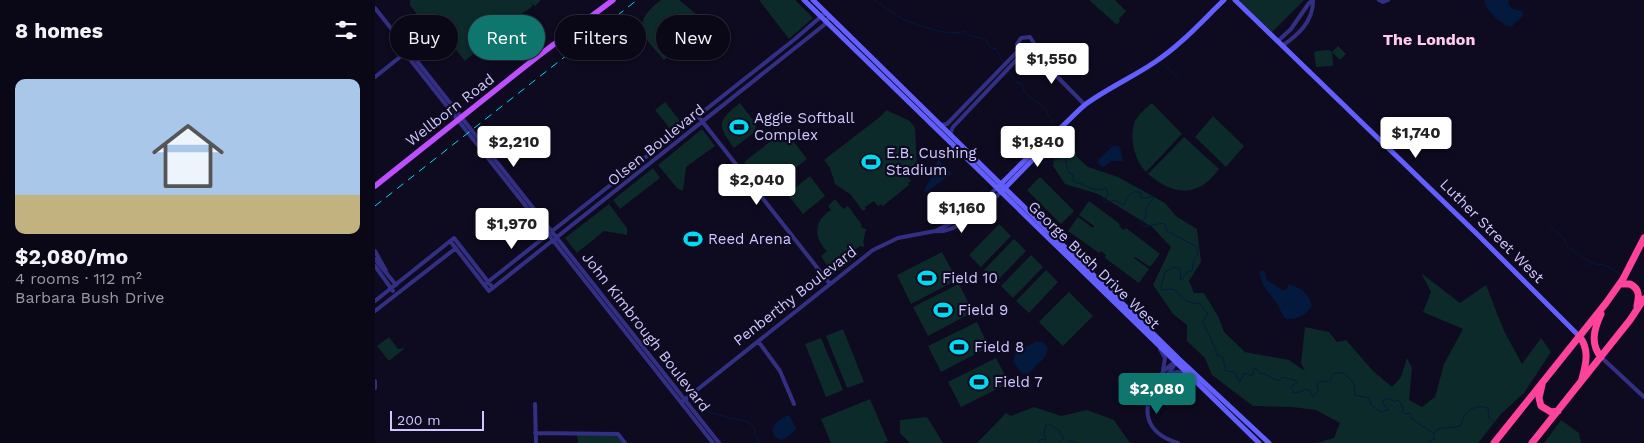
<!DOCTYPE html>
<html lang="en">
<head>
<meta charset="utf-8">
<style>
  :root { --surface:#0a0817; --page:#181624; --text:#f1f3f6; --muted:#999aa1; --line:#2a2936; --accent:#0f766e }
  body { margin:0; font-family:"Work Sans",sans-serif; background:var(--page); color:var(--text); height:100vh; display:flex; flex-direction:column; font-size:19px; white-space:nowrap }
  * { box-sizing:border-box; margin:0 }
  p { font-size:16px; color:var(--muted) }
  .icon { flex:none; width:28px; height:28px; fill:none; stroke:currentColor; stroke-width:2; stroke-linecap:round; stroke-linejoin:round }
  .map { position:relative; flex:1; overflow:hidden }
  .details { display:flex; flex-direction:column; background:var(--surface); width:375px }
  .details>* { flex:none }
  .banner { position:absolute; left:15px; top:15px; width:475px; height:45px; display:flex; gap:10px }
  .scale { position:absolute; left:15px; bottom:12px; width:94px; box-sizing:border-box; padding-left:5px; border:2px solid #cec8ff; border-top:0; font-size:14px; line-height:18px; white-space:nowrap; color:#cec8ff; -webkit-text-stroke:4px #0e0a1f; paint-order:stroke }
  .price { position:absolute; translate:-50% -42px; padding:0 11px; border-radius:5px; background:#fff; color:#222; font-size:16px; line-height:32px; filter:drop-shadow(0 1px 2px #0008) }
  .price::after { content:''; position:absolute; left:50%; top:30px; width:15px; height:11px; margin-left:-8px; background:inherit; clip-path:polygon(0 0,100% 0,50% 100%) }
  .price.active { background:var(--accent); color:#fff }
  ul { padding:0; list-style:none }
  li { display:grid; align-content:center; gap:10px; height:265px; padding:0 15px }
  li span { display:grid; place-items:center; height:155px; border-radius:10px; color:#555 }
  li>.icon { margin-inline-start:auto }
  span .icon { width:90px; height:90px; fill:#fffc; stroke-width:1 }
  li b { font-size:21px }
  h2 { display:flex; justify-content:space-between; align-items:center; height:60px; padding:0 15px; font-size:21px }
  .chip { padding:0 18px; border-radius:22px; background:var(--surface); box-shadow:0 1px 4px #0004,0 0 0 1px var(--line); font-size:18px; line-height:45px }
  .chip.active { background:var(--accent); color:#fff }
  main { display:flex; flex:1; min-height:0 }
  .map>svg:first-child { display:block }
</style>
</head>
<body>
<main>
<section class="details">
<h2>8 homes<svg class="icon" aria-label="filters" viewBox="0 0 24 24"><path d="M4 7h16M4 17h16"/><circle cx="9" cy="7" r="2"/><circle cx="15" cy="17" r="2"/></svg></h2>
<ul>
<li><span style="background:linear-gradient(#a9c7e8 75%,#c2b280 0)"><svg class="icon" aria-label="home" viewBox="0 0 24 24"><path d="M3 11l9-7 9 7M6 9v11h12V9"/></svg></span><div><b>$2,080/mo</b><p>4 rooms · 112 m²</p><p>Barbara Bush Drive</p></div></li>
</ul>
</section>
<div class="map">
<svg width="1269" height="443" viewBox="0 0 1269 443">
  <rect width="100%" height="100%" fill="#0e0a1f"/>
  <!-- green -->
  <path fill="#0c2a29" d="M35 0H166L160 6 156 3 158 6 145 15 146 19 131 30 128 27 107 44 104 40 102 41 107 47 90 61 78 46 69 51 64 44 67 41 61 40 35 5Z
    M286 0H304L320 13 331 29C328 41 312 45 302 50 297 53 293 57 289 60 268 36 254 24 286 0Z
    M384 0H420L438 18 414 39Z
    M714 0H740L751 11 744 19 745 21 742 25Z
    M864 0H929L897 32Z
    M963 46 971 54 965 60 957 52 958 65 956 66 942 67 941 66 939 53 941 51 954 50 957 52Z
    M290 102 306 122 296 130 280 110Z
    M365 103 381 124 380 132 359 148C342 125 342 121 365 103Z
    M777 103 807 134 771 172C760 160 754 140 759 124 761 116 771 108 777 103Z
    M511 110 535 121 540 128 542 166 532 175 536 181 533 183 534 185 508 206 506 204 503 206 499 201 490 207 491 209 488 211 475 194 460 184 455 168 449 160 506 116Z
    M838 116 869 146 851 167 820 137Z
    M327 129 340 146 311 167 308 191 302 188 283 165Z
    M410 130 432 159 391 191 369 162Z
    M697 136 701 156 713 167 743 177 790 203 802 217 822 229 826 262 814 281 819 293H829L843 316 849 332 870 352 914 360 930 371 926 363 930 327 954 332 962 342 971 340 998 371 1017 387 1026 377 1032 358 1037 368 1034 400 1047 407 1060 397 1069 364 1088 329 1048 312 1056 292 1046 273 1085 303 1111 285 1129 331 1147 364 1166 338 1176 352 1149 393 1126 414 1103 443H942L959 438 965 423 941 410 917 407 878 406 837 375 830 358 812 341V325L798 314 778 285 796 247 777 227 723 194 690 184 678 166 681 151Z
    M809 137 844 169C823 198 799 196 773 174Z
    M278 168 285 178 245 209 238 200Z
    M435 176 450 196 428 214 412 194Z
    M665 177 699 211 686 224 652 190Z
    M460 199 468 209 473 206 487 225 486 226 487 228 491 229 488 243H489V247L485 246 472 256 476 261 458 275 446 256 452 251C438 238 439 220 456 210L453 206Z
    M714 201 745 224 744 226 749 230 751 228 785 254 775 267 760 257 759 258 774 269 764 283 730 258 731 255 726 251 724 253 693 231 703 217 718 228 719 226 704 215Z
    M234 204 252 228V235L229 231 202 253 190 238Z
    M624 224 636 236 606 267 594 255Z
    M639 239 651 251 622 281 609 270Z
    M567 252 582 280 536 304 522 275Z
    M656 255 668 267 638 298 626 286Z
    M671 270 683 282 654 313 641 301Z
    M584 284 598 312 553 336 538 307Z
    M694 292 718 316 688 346 664 322Z
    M602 322 614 347 566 372 553 346Z
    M468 329 489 382 472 388 451 336Z
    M14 337 23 349 30 348 14 361 2 346Z
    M446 338 468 390 451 397 430 344Z
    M621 358 634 383 586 407 573 382Z
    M495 399 513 441 508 443H456L446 419Z
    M659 407 686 416 712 410 739 420 755 443H602L631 413 636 416Z
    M552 417 568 443H535L525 433V420Z
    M1186 420 1204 433 1206 443H1169Z
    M202 435 241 436 249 443H203Z"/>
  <!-- water -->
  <path fill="#04193e" d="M1109 0H1135L1133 2C1135 9 1140 10 1147 11L1148 16 1136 27C1124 24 1112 11 1109 0Z
    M739 145 745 147 748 161H736L729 167 726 166 723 163 724 159Z
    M564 160 577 174 550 193 549 191 557 176 562 161Z
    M889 270 892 280 907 290H911L914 284C927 289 933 292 937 306 930 316 924 319 911 319 906 314 905 308 901 302 893 291 885 285 885 271Z
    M661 342H668L673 348 670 357 653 374 646 373 638 361 641 351Z
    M414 415 421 428 419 432 407 440C389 435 400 419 414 415Z"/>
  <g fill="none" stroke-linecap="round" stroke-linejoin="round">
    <!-- stream -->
    <path stroke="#04193e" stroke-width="1" d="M499 0C510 7 521 16 532 21 546 26 575 37 589 31L594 35 611 40 616 48 621 49 632 68
      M789 64 804 79
      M634 71 642 83 647 84 649 91 654 97 669 107 681 129
      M683 132 686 137 693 172 698 175V181C703 184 707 183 711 186 718 190 723 191 731 188L733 194 732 197 728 199 730 203 740 200 749 205 752 197 759 192H765L766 198H771L778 196V199L771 208V217L766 223 767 227 789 223 792 231 822 247 823 255 819 259 817 271 812 272 806 280 805 269 799 267 790 272 786 285 787 290 798 289 813 302 825 304 833 314 827 322C833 329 836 343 841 348V354L848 358 851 371 859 372 865 382 869 373 876 376 878 375 879 368 882 369 884 373 890 374 901 380 903 381 907 377 920 380 922 383 916 386 919 393 928 391 930 389 935 391 938 397 943 392 942 384 946 381 954 382 959 373H969L979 384 980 395 994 398 996 405 1006 412 1014 409 1009 405 1008 401 1012 398 1021 402 1022 400C1027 403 1028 407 1028 413L1031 414 1035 413 1037 419 1059 434 1063 429C1071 427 1078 429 1086 425 1088 413 1100 403 1113 408L1114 418 1125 425
      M658 165 681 160 688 156
      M594 200 595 194
      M567 221 598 199 612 187
      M1174 225 1189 239 1193 247 1197 250 1210 259 1221 264 1229 265 1244 273
      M1213 267 1217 262
      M328 410 354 418 372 421 380 429V433L384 443
      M665 443 664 440 671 439 669 433 671 424H674L685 431V435L688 436 689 438 685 443
      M693 443 696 441 701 443
      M1053 443 1059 439V435"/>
    <!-- street -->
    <path stroke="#333084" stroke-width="4" d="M1004 0 1008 2 1013 0
      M0 8 344 443
      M903 41 916 29 934 3 938 0
      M907 46C923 35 938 22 938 1
      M658 52 710 105
      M30 53 338 443
      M0 77 30 53
      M323 116 455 284
      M566 125 572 124 643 51
      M575 134 578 127 647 54 653 55 658 52 660 45 655 37 646 38 642 44 643 51 647 54
      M1010 143 1019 134
      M560 231 580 221 603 205 622 188
      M75 241 114 291 449 25 454 17
      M0 251 11 271
      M0 259 21 285
      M0 266 18 291
      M109 285 420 39 450 13
      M0 301 79 238 118 288
      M0 311 81 248
      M383 341 405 371 419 404
      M785 349 790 358 788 370
      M1226 357 1269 397
      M803 360C797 364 792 367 788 372 785 376 784 379 782 382 765 410 770 433 803 443
      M793 375 802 372 812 374
      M0 381V388
      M783 381C790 378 798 370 800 362
      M308 401 498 250 523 238 560 231C582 234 611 206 626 192
      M160 404 161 443
      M160 433 243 434 250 443"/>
    <!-- secondary -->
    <path stroke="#635fff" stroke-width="5" d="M429 0 884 443
      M438 0 804 359 894 443
      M860 0 1101 233 1204 336
      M625 185 670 140C686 131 697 115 711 104 733 88 758 77 780 62 806 45 827 21 849 0
      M628 190 674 143 675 137"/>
    <!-- primary -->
    <path stroke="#bd4fff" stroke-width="5.5" d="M0 186 162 57 238 0"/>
    <!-- highway -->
    <path stroke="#ff439d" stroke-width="7" d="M1245 284H1255C1265 289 1264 296 1262 306
      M1226 314C1219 329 1215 344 1226 357
      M1204 336C1215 349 1211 364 1207 379
      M1167 385 1164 398 1166 406 1176 412 1183 411
      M1119 443 1231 303 1248 279 1269 238
      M1157 443 1255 320 1269 299"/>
    <!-- rail -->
    <path stroke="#00dbf3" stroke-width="1" stroke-dasharray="8 6" stroke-linecap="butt" d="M0 206 262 0"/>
  </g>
  <!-- icons -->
  <defs>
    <g id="stadium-bare" transform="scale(1.5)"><path d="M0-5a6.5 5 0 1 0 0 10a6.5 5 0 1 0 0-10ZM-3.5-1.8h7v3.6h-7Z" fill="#00dbf3" stroke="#0e0a1f" stroke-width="2.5" paint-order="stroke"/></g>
  </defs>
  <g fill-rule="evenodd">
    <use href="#stadium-bare" x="364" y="127"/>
    <use href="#stadium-bare" x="496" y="162"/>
    <use href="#stadium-bare" x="318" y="239"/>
    <use href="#stadium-bare" x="552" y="278"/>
    <use href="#stadium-bare" x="568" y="310"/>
    <use href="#stadium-bare" x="584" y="347"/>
    <use href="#stadium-bare" x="604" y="382"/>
  </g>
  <g text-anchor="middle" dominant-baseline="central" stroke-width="4.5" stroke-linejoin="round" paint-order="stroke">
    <!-- street labels -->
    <g font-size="15" fill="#cec8ff" stroke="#0e0a1f">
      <text transform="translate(75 110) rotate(-38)">Wellborn Road</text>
      <text transform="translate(281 145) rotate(-39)">Olsen Boulevard</text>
      <text transform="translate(1117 231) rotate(45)">Luther Street West</text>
      <text transform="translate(719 265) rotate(44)">George Bush Drive West</text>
      <text transform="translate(420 296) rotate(-38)">Penberthy Boulevard</text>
      <text transform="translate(271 332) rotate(52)">John Kimbrough Boulevard</text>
    </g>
    <!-- poi labels -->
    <g font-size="15" fill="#cec8ff" stroke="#0e0a1f" text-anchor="start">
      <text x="379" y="118">Aggie Softball<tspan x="379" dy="17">Complex</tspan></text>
      <text x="511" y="153">E.B. Cushing<tspan x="511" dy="17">Stadium</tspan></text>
      <text x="333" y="239">Reed Arena</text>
      <text x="567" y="278">Field 10</text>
      <text x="583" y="310">Field 9</text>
      <text x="599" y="347">Field 8</text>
      <text x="619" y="382">Field 7</text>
    </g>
    <!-- neighbourhood labels -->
    <g font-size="16" font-weight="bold" fill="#ffcaec" stroke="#0e0a1f">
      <text x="1054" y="39">The London</text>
    </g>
  </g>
</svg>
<div class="scale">200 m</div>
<b class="price" style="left:677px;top:85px">$1,550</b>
<b class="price" style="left:1041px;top:159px">$1,740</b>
<b class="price" style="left:139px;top:168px">$2,210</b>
<b class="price" style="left:663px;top:168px">$1,840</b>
<b class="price" style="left:382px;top:206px">$2,040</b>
<b class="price" style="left:587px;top:234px">$1,160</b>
<b class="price" style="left:137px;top:250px">$1,970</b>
<b class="price active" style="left:782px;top:415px">$2,080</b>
<div class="banner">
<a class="chip">Buy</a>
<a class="chip active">Rent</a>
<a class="chip">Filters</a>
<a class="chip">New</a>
</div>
</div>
</main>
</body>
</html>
